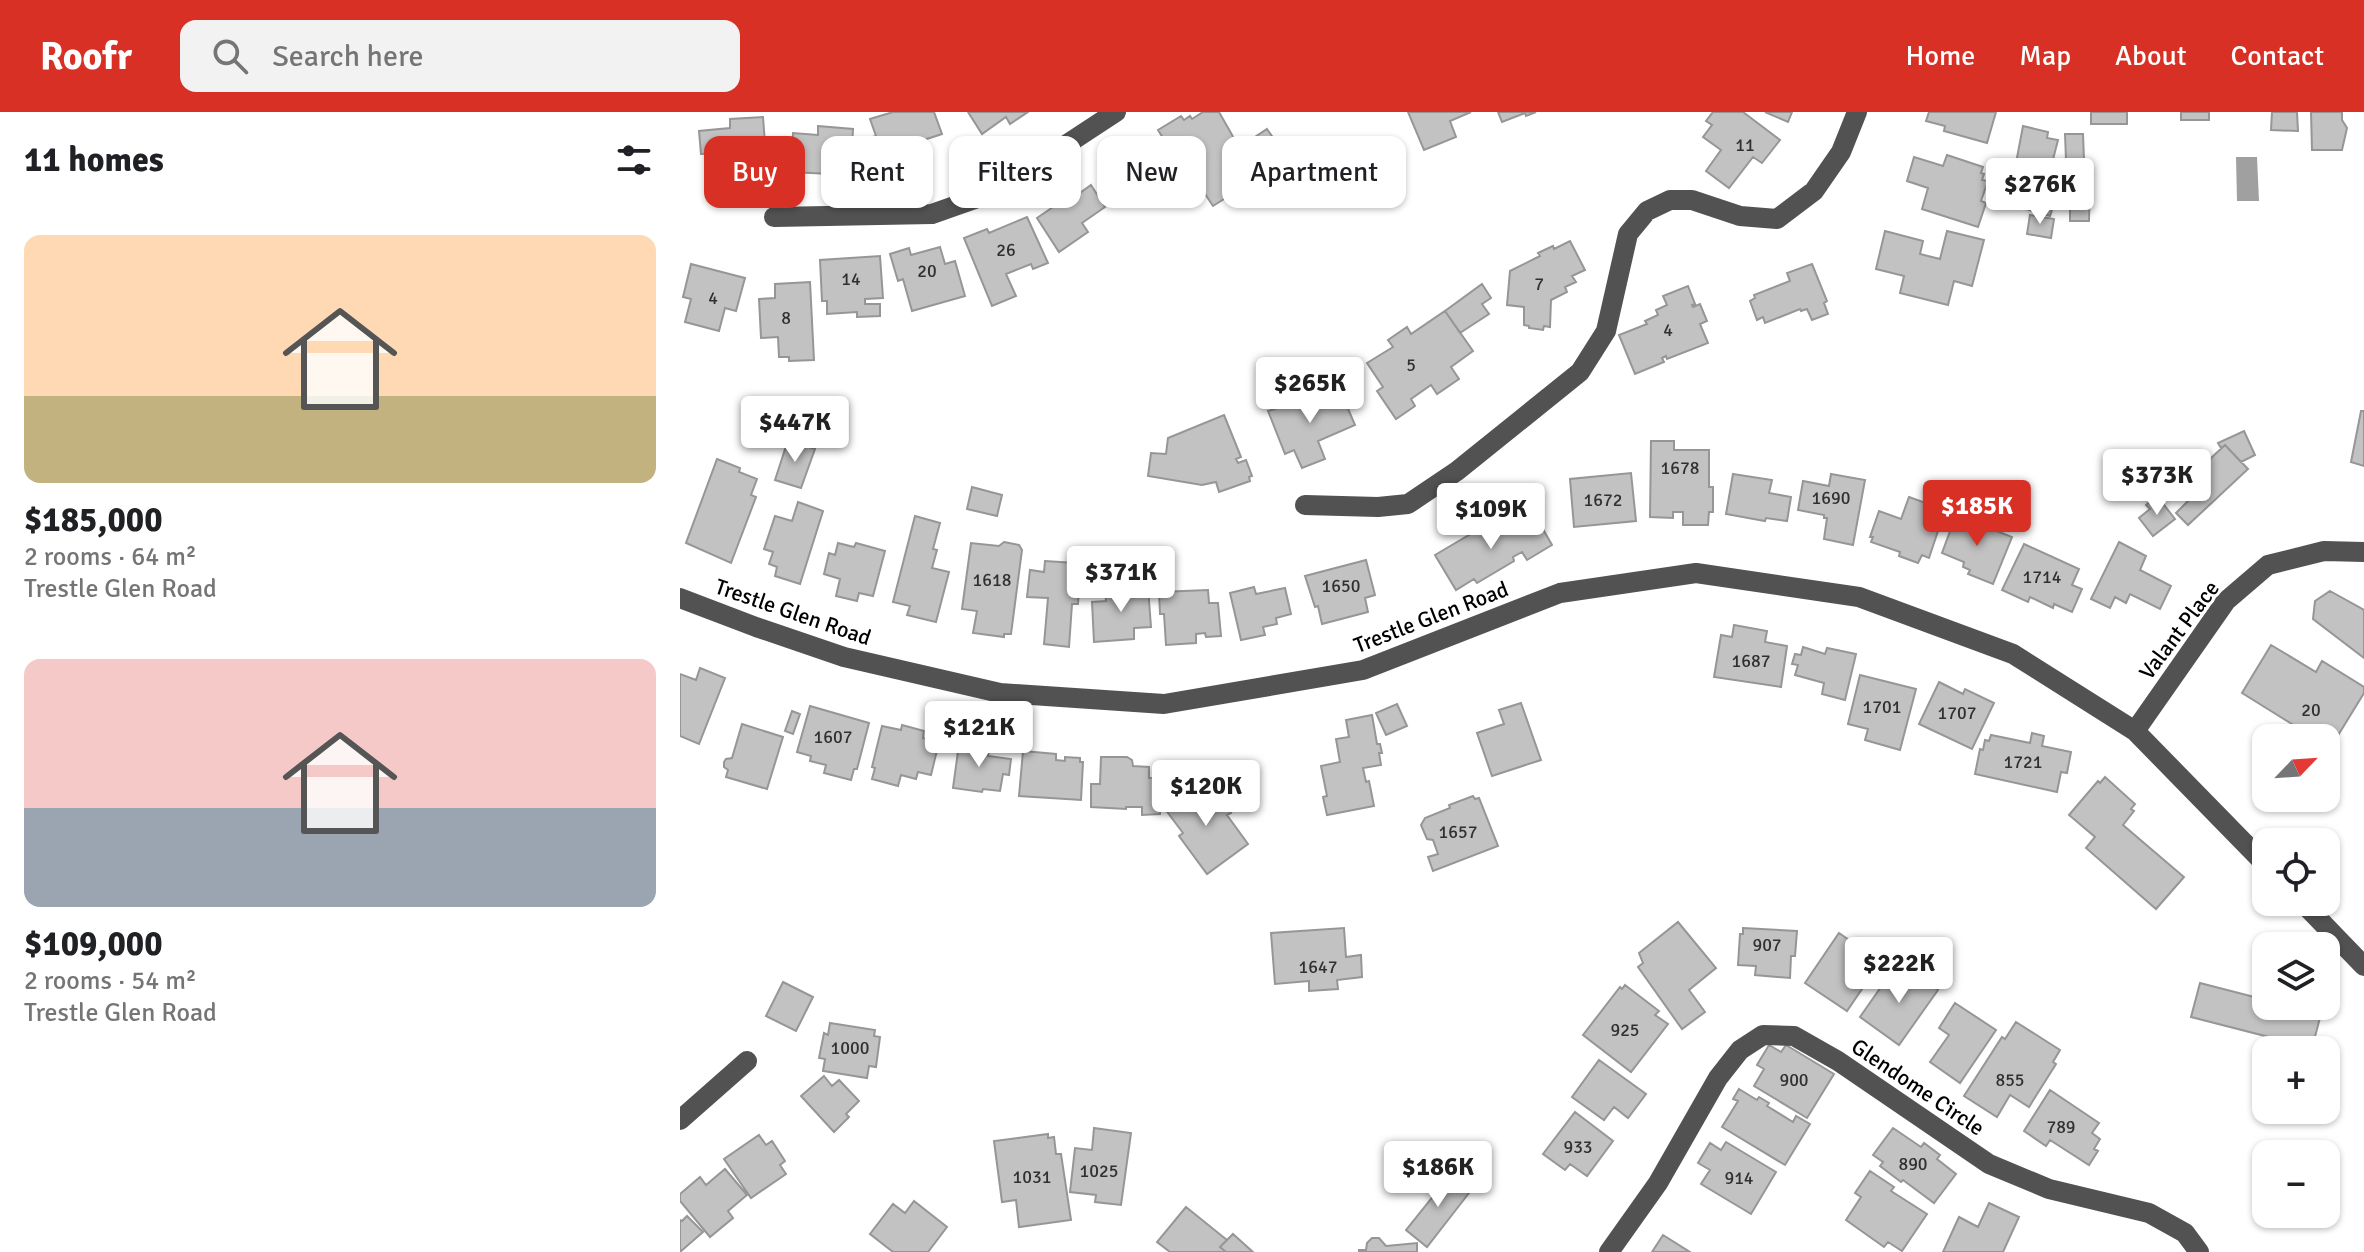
<!DOCTYPE html>
<html lang="en">
<head>
<meta charset="utf-8">
<style>
  :root { --surface:#fff; --page:#f2f2f2; --text:#202124; --muted:#757577; --accent:#d93025 }
  body { margin:0; font-family:Signika,sans-serif; background:var(--page); color:var(--text); height:100vh; display:flex; flex-direction:column; font-size:30px; white-space:nowrap }
  * { box-sizing:border-box; margin:0 }
  p { font-size:26px; color:var(--muted) }
  .icon { flex:none; width:44px; height:44px; fill:none; stroke:currentColor; stroke-width:2; stroke-linecap:round; stroke-linejoin:round }
  .map { position:relative; flex:1; overflow:hidden }
  .drawer { display:flex; flex-direction:column; background:var(--surface); width:680px }
  .drawer>* { flex:none }
  .hud { position:absolute; left:24px; top:24px; width:760px; height:72px; display:flex; gap:16px }
  .needle { width:52px; rotate:65deg }
  .buttons { position:absolute; left:1572px; top:612px; display:grid; gap:16px }
  .buttons a { display:grid; place-items:center; width:88px; height:88px; border-radius:16px; background:var(--surface); box-shadow:0 2px 6px #0004; font-size:40px }
  .price { position:absolute; translate:-50% -68px; padding:0 18px; border-radius:8px; background:#fff; color:#222; font-size:26px; line-height:52px; filter:drop-shadow(0 2px 4px #0008) }
  .price::after { content:''; position:absolute; left:50%; top:48px; width:24px; height:18px; margin-left:-12px; background:inherit; clip-path:polygon(0 0,100% 0,50% 100%) }
  .price.active { background:var(--accent); color:#fff }
  ul { padding:0; list-style:none }
  li { display:grid; align-content:center; gap:16px; height:424px; padding:0 24px }
  li span { display:grid; place-items:center; height:248px; border-radius:16px; color:#555 }
  li>.icon { margin-inline-start:auto }
  span .icon { width:144px; height:144px; fill:#fffc; stroke-width:1 }
  li b { font-size:34px }
  h2 { display:flex; justify-content:space-between; align-items:center; height:96px; padding:0 24px; font-size:34px }
  .pill { padding:0 28px; border-radius:16px; background:var(--surface); box-shadow:0 2px 6px #0004; font-size:28px; line-height:72px }
  .pill.active { background:var(--accent); color:#fff }
  header { display:flex; align-items:center; gap:48px; box-sizing:border-box; height:112px; padding:0 40px; background:var(--accent); color:#fff }
  header strong { font-size:38px }
  nav { display:flex; gap:44px; margin-inline-start:auto; font-size:28px }
  .search { width:560px; height:72px; background:var(--page); display:flex; align-items:center; gap:20px; box-sizing:border-box; padding:0 28px; border-radius:16px; color:var(--muted); font-size:30px }
  main { display:flex; flex:1; min-height:0 }
  .map>svg:first-child { display:block }
</style>
</head>
<body>
<header>
<strong>Roofr</strong>
<div class="search"><svg class="icon" aria-label="search" viewBox="0 0 24 24"><circle cx="10" cy="10" r="6"/><path d="M15 15l6 6"/></svg>Search here</div>
<nav><a>Home</a><a>Map</a><a>About</a><a>Contact</a></nav>
</header>
<main>
<section class="drawer">
<h2>11 homes<svg class="icon" aria-label="filters" viewBox="0 0 24 24"><path d="M4 7h16M4 17h16"/><circle cx="9" cy="7" r="2"/><circle cx="15" cy="17" r="2"/></svg></h2>
<ul>
<li><span style="background:linear-gradient(#ffd9b3 65%,#c2b280 0)"><svg class="icon" aria-label="home" viewBox="0 0 24 24"><path d="M3 11l9-7 9 7M6 9v11h12V9"/></svg></span><div><b>$185,000</b><p>2 rooms · 64 m²</p><p>Trestle Glen Road</p></div></li>
<li><span style="background:linear-gradient(#f6c9c9 60%,#9aa5b1 0)"><svg class="icon" aria-label="home" viewBox="0 0 24 24"><path d="M3 11l9-7 9 7M6 9v11h12V9"/></svg></span><div><b>$109,000</b><p>2 rooms · 54 m²</p><p>Trestle Glen Road</p></div></li>
</ul>
</section>
<div class="map">
<svg width="1684" height="1140" viewBox="0 0 1684 1140">
  <rect width="100%" height="100%" fill="#fff"/>
  <!-- water -->
  <path fill="#a0a0a0" d="M1556 45H1577L1579 89H1557Z"/>
  <!-- building -->
  <path fill="#c2c2c2" stroke="#969696" stroke-width="2" d="M213 0H254L262 22 219 36 224 51 200 59 189 26 196 24 190 7Z
    M288 0H348L330 12 326 5 302 22Z
    M523 0H539L564 44 543 57 557 79 533 94 519 73 515 76 478 18 501 4 504 8 510 4 512 7Z
    M728 0H791L770 9 776 25 744 38Z
    M818 0H856L846 4 845 1 822 10Z
    M1033 0H1063L1100 28 1082 51 1073 45 1049 76 1026 59 1041 38 1023 25 1032 13 1026 9Z
    M1085 0H1112L1108 10Z
    M1249 0H1316L1307 31 1264 19 1265 14 1246 9Z
    M1411 0H1447V12H1411Z
    M1501 0H1529V8H1501Z
    M1592 0H1617L1618 19 1591 18Z
    M1631 0H1662V8L1667 16 1662 38H1632Z
    M83 5 86 44 45 47 44 41 21 42 19 19 50 16V7Z
    M138 14 173 17 171 54 151 52 150 62 111 60 113 21 138 23Z
    M1343 14 1368 20 1367 26 1378 28 1370 59 1336 51Z
    M587 17 600 36 576 52 563 33Z
    M1385 22H1403L1404 48H1386Z
    M472 35 490 65 444 93 422 58 429 51 436 50 453 39 456 44Z
    M1267 43 1303 55 1301 61 1304 62 1302 68 1308 69 1301 89 1306 91 1298 115 1242 97 1248 76 1227 69 1234 45 1263 54Z
    M1383 51H1404V68H1410L1409 109H1390V93H1382Z
    M1354 61 1381 69 1370 104 1343 96Z
    M411 73 425 95 402 111 408 120 379 140 357 106 373 95 368 88 383 77 390 88Z
    M1350 103 1374 107 1371 126 1347 122Z
    M347 105 368 151 353 157 351 152 326 162 336 184 312 194 284 126 307 117 309 121Z
    M1205 119 1243 129 1240 142 1260 147 1267 119 1304 128 1292 174 1274 169 1268 193 1220 181 1224 164 1196 157Z
    M890 129 905 158 892 164 896 170 885 175 887 180 871 188 870 215 864 214 863 218 849 216V214L844 213V195L827 193 830 159 860 144 858 141 873 134 874 137Z
    M260 135 265 152 275 149 285 184 232 199 223 167 218 169 210 142 229 136 231 143Z
    M200 144 203 186 185 187V192H200V204L177 205V200L147 202V189H142L140 148Z
    M11 152 65 166 56 199 45 196 39 219 5 210 11 187 3 185Z
    M1132 152 1147 189 1144 191 1148 202 1132 208 1127 197 1121 199 1120 197 1085 211 1083 205 1077 208 1070 189 1075 186 1074 183 1110 169 1107 161Z
    M130 170 134 248 109 249V245H99L98 225 81 226 79 187 95 186V172Z
    M802 172 811 186 802 192 809 202 780 221 765 199Z
    M1008 174 1015 192 1012 193 1013 195 1020 192 1027 209 1020 212 1028 231 987 247 986 244 982 246 984 250 955 262 939 223 967 212 965 209 978 203 976 198 987 193 983 184Z
    M765 199 793 239 771 255 779 267 757 282 751 273 731 287 735 294 716 307 697 279 703 275 687 251 713 235 708 228 727 215 731 222Z
    M660 278 675 313 638 329 645 347 622 356 614 338 605 342 588 299 598 296 596 292 619 283 623 292Z
    M1681 299H1684V354L1671 350Z
    M544 303 561 345 556 347 558 351 566 348 572 364 569 365 570 369 539 380 536 370 522 373 468 364 471 341 486 342 488 326Z
    M1564 319 1575 343 1561 350 1545 333 1541 336 1538 331Z
    M108 328 135 337 121 376 95 368Z
    M971 329H994V338H1029V375H1033V400H1029L1028 413H1003V400H993V406L970 405Z
    M1545 333 1568 357 1508 413 1496 401 1511 386 1500 375Z
    M37 347 60 356 59 360 77 367 71 383 76 385 51 451 6 431Z
    M951 361 956 409 894 415 890 367Z
    M1053 362 1092 368 1089 381 1111 385 1107 409 1086 406 1085 409 1046 402Z
    M1151 362 1185 368 1173 433 1144 427 1147 406H1144V403L1118 398 1123 369 1149 374Z
    M292 375 322 383 317 404 287 397Z
    M1477 384 1495 407 1473 424 1459 406 1470 397 1466 393Z
    M1229 385 1265 398 1249 446 1242 443 1238 451 1219 444 1220 440 1191 430 1193 425H1190L1199 399 1221 407Z
    M118 390 143 399 120 472 95 464 97 455 89 452 93 440 84 437 95 404 112 409Z
    M1276 403 1332 425 1313 472 1288 462 1290 458 1283 455 1284 450 1262 441Z
    M235 404 260 411 253 437 257 438 252 456 269 460 256 510 227 503 230 494 213 490Z
    M856 405 872 433 847 448 842 440 833 445 834 449 797 471 794 467 776 478 755 443 818 406 827 422Z
    M324 430 339 433 342 438 331 522H324V525L293 521 297 499 282 497 291 431 319 434Z
    M1439 430 1466 444 1460 458 1491 474 1480 497 1450 482 1446 491 1435 485 1430 496 1411 487Z
    M158 431 174 435 176 431 205 439 193 484 179 481 177 489 156 484 160 467 144 462 149 441 155 443Z
    M1344 432 1399 457 1392 473 1402 477 1392 500 1374 492 1373 496 1350 485 1348 490 1322 478Z
    M686 448 695 483 685 486 688 500 642 512 638 494 635 495 625 464Z
    M365 449 395 451 394 463H400L398 492H392L389 535 364 532 368 486 347 485 350 458 364 460Z
    M468 475 471 515 454 516V527L414 530 412 490 426 489 425 478Z
    M574 475 576 482 605 476 611 502 596 506 597 512 583 515 585 523 561 528 550 481Z
    M528 478 529 491H538L541 524 526 525 525 521 516 522V531L486 533 484 502H480L479 480Z
    M1650 479 1684 498V546L1633 507 1635 489Z
    M1054 513 1087 519 1085 530 1107 534 1101 575 1034 565 1041 523 1052 525Z
    M1591 533 1636 560 1642 549 1684 575V581L1646 643V626H1607L1615 614 1562 581Z
    M1123 535 1145 542 1147 536 1176 542 1165 588 1142 582 1144 571 1115 563 1118 553 1112 552 1115 542 1121 543Z
    M20 556 45 566 19 632 0 624V562L16 568Z
    M1180 563 1236 577 1220 638 1185 628 1188 617 1168 612Z
    M1259 570 1283 582 1285 577 1314 591 1292 637 1239 612Z
    M841 591 861 648 812 664 797 621 824 612 819 598Z
    M717 592 727 614 706 623 696 601Z
    M130 594 189 611 177 657H174L171 668 144 661 146 653 130 649 131 644 117 640Z
    M112 599 120 602 113 622 105 619Z
    M692 603 697 632H700L702 641H699L701 653 683 656 686 670 689 669 694 694 647 703 643 685 647 684 641 654 660 650 656 627 669 625 666 608Z
    M62 612 103 625 87 677 46 665 48 658 44 655V650L46 647 52 646Z
    M222 613 244 619 243 626 259 630 251 663 238 660 236 667 221 663 218 674 192 667 195 656 192 655 202 614 221 618Z
    M1352 621 1364 624 1362 634 1391 640 1387 661 1381 660 1377 680 1295 662 1300 637 1303 638 1305 628 1309 629 1311 623 1350 631Z
    M279 632 309 636 308 644 331 647 329 663 323 662 320 679 303 677 302 680 273 676Z
    M343 639 376 642V648L385 649V645L400 646V650H403L401 688 339 684Z
    M421 645H447L452 648 453 654 469 655V666H480V702L462 703V695H446V697L411 695V672H420Z
    M1425 665 1455 692 1451 697 1454 699 1443 713 1504 765 1476 797 1406 736 1415 725 1389 703 1418 669 1420 671Z
    M522 670 535 687 539 684 551 701 547 703 568 732 527 762 499 724 503 721 485 697Z
    M793 684 795 687 799 686 818 734 753 759 748 745 758 742 753 728 747 727 741 713 745 706 770 696 769 693Z
    M998 810 1036 856 1009 878 1025 900 1002 917 958 855 963 851 959 841Z
    M664 816 666 845 681 843 682 865 657 868 658 877 629 879V869L595 872 591 821Z
    M1063 816 1117 819 1115 844H1111L1110 866 1075 863 1076 854 1058 853 1060 822H1063Z
    M1159 821 1175 832 1180 826 1205 843 1167 899 1125 871Z
    M1215 855 1229 865 1232 860 1258 878 1219 933 1180 905Z
    M103 870 133 885 116 919 86 904Z
    M1520 871 1586 888V894H1611L1641 902 1632 936 1511 905Z
    M945 873 979 899 975 903 988 912 951 960 903 923 940 875 942 877Z
    M1275 891 1316 918 1280 971 1250 950 1269 923 1259 916Z
    M1336 910 1380 938 1373 950 1376 952 1349 995 1330 983 1317 1005 1284 984 1322 925 1325 927Z
    M150 911 195 918 194 924 200 925 196 955 189 954 187 966 143 959 145 947 139 946 144 921 148 923Z
    M1089 933 1101 940 1106 933 1154 962 1127 1006 1074 974 1084 957 1077 953Z
    M919 948 966 982 948 1006 934 995 924 1008 892 985Z
    M144 964 152 974 159 968 179 989 166 1002 169 1005 154 1020 121 984Z
    M1059 977 1077 988 1079 985 1089 991 1087 994 1113 1010 1116 1004 1130 1012 1105 1053 1042 1015 1058 989 1053 987Z
    M1370 978 1419 1011 1412 1021 1420 1027 1414 1037 1418 1039 1409 1053 1370 1028 1366 1034 1344 1019Z
    M895 1000 933 1029 907 1064 890 1052 885 1058 863 1042Z
    M414 1016 451 1021 441 1093 415 1090 416 1083 390 1080 395 1036 412 1038Z
    M1213 1016 1241 1035 1244 1031 1260 1043 1257 1047 1276 1062 1254 1091 1223 1068 1221 1070 1200 1054 1203 1050 1193 1043Z
    M368 1022V1026L374 1025 376 1042H381L391 1108 339 1115 336 1088 322 1090 314 1029Z
    M79 1023 86 1033 92 1029 105 1049 100 1053 106 1062 71 1086 44 1047Z
    M1046 1030 1096 1060 1071 1102 1021 1072 1030 1058 1018 1051 1030 1031 1041 1038Z
    M45 1057 67 1083 48 1099 53 1106 30 1125 0 1089V1082L20 1065 26 1073Z
    M761 1057 789 1081 747 1135 726 1118 759 1077 753 1067 755 1060Z
    M1190 1059 1214 1075 1211 1079 1247 1102 1222 1139 1208 1130 1204 1135 1166 1108 1181 1085 1175 1081Z
    M234 1089 267 1115 248 1140H213L190 1122 213 1092 225 1101Z
    M1309 1091 1339 1105 1323 1140H1263L1279 1105 1298 1115Z
    M506 1095 547 1128 540 1135 546 1140H490L477 1130Z
    M7 1104 23 1120 0 1140V1108L2 1109Z
    M553 1122 573 1140H546L540 1135Z
    M983 1123 1010 1140H972Z
    M692 1126H699L706 1134 737 1131V1140H679V1138H686L687 1131Z"/>
  <g fill="none" stroke-linecap="round" stroke-linejoin="round">
    <!-- minor -->
    <path stroke="#525252" stroke-width="20" d="M94 105 252 102 303 84 340 63 436 0
      M625 393 698 395 728 392 777 359 900 260 926 219 948 122 967 99 990 88H1012L1060 104 1097 107 1134 79 1161 40 1177 0
      M0 486 76 515 164 545 320 581 484 592 683 558 880 481 1016 461 1179 485 1333 542 1455 619 1586 753
      M1455 619 1546 489 1588 453 1644 439 1684 440
      M1622 790 1684 854
      M0 1008 67 949
      M929 1140 978 1071 1038 966 1060 938 1083 923 1114 924 1158 949 1309 1052 1369 1077 1469 1101 1505 1121 1519 1140"/>
  </g>
  <g text-anchor="middle" dominant-baseline="central" stroke-width="6" stroke-linejoin="round" paint-order="stroke">
    <!-- number labels -->
    <g font-size="18" fill="#303030">
      <text x="1065" y="33">11</text>
      <text x="326" y="138">26</text>
      <text x="247" y="159">20</text>
      <text x="171" y="167">14</text>
      <text x="859" y="172">7</text>
      <text x="33" y="186">4</text>
      <text x="106" y="206">8</text>
      <text x="988" y="218">4</text>
      <text x="731" y="253">5</text>
      <text x="1000" y="356">1678</text>
      <text x="1151" y="386">1690</text>
      <text x="923" y="388">1672</text>
      <text x="1362" y="465">1714</text>
      <text x="312" y="468">1618</text>
      <text x="661" y="474">1650</text>
      <text x="1071" y="549">1687</text>
      <text x="1202" y="595">1701</text>
      <text x="1631" y="598">20</text>
      <text x="1277" y="601">1707</text>
      <text x="153" y="625">1607</text>
      <text x="1343" y="650">1721</text>
      <text x="778" y="720">1657</text>
      <text x="1087" y="833">907</text>
      <text x="638" y="855">1647</text>
      <text x="945" y="918">925</text>
      <text x="170" y="936">1000</text>
      <text x="1114" y="968">900</text>
      <text x="1330" y="968">855</text>
      <text x="1381" y="1015">789</text>
      <text x="898" y="1035">933</text>
      <text x="1233" y="1052">890</text>
      <text x="419" y="1059">1025</text>
      <text x="352" y="1065">1031</text>
      <text x="1059" y="1066">914</text>
    </g>
    <!-- street labels -->
    <g font-size="22" fill="#000" stroke="#fff">
      <text transform="translate(113 500) rotate(19)">Trestle Glen Road</text>
      <text transform="translate(751 505) rotate(-21)">Trestle Glen Road</text>
      <text transform="translate(1499 518) rotate(-53)">Valant Place</text>
      <text transform="translate(1238 975) rotate(34)">Glendome Circle</text>
    </g>
  </g>
</svg>
<div class="buttons">
<a><svg class="needle" viewBox="-14 -14 28 28"><path d="M0-13l5 13h-10z" fill="#e53935"/><path d="M0 13l5-13h-10z" fill="#757577"/></svg></a>
<a><svg class="icon" aria-label="locate" viewBox="0 0 24 24"><circle cx="12" cy="12" r="6"/><path d="M12 2v4M12 18v4M2 12h4M18 12h4"/></svg></a>
<a><svg class="icon" aria-label="layers" viewBox="0 0 24 24"><path d="M12 4l9 5-9 5-9-5zM3 14l9 5 9-5"/></svg></a>
<a>+</a>
<a>−</a>
</div>
<b class="price" style="left:1360px;top:114px">$276K</b>
<b class="price" style="left:630px;top:313px">$265K</b>
<b class="price" style="left:115px;top:352px">$447K</b>
<b class="price" style="left:1477px;top:405px">$373K</b>
<b class="price active" style="left:1297px;top:436px">$185K</b>
<b class="price" style="left:811px;top:439px">$109K</b>
<b class="price" style="left:441px;top:502px">$371K</b>
<b class="price" style="left:299px;top:657px">$121K</b>
<b class="price" style="left:526px;top:716px">$120K</b>
<b class="price" style="left:1219px;top:893px">$222K</b>
<b class="price" style="left:758px;top:1097px">$186K</b>
<div class="hud">
<a class="pill active">Buy</a>
<a class="pill">Rent</a>
<a class="pill">Filters</a>
<a class="pill">New</a>
<a class="pill">Apartment</a>
</div>
</div>
</main>
</body>
</html>
